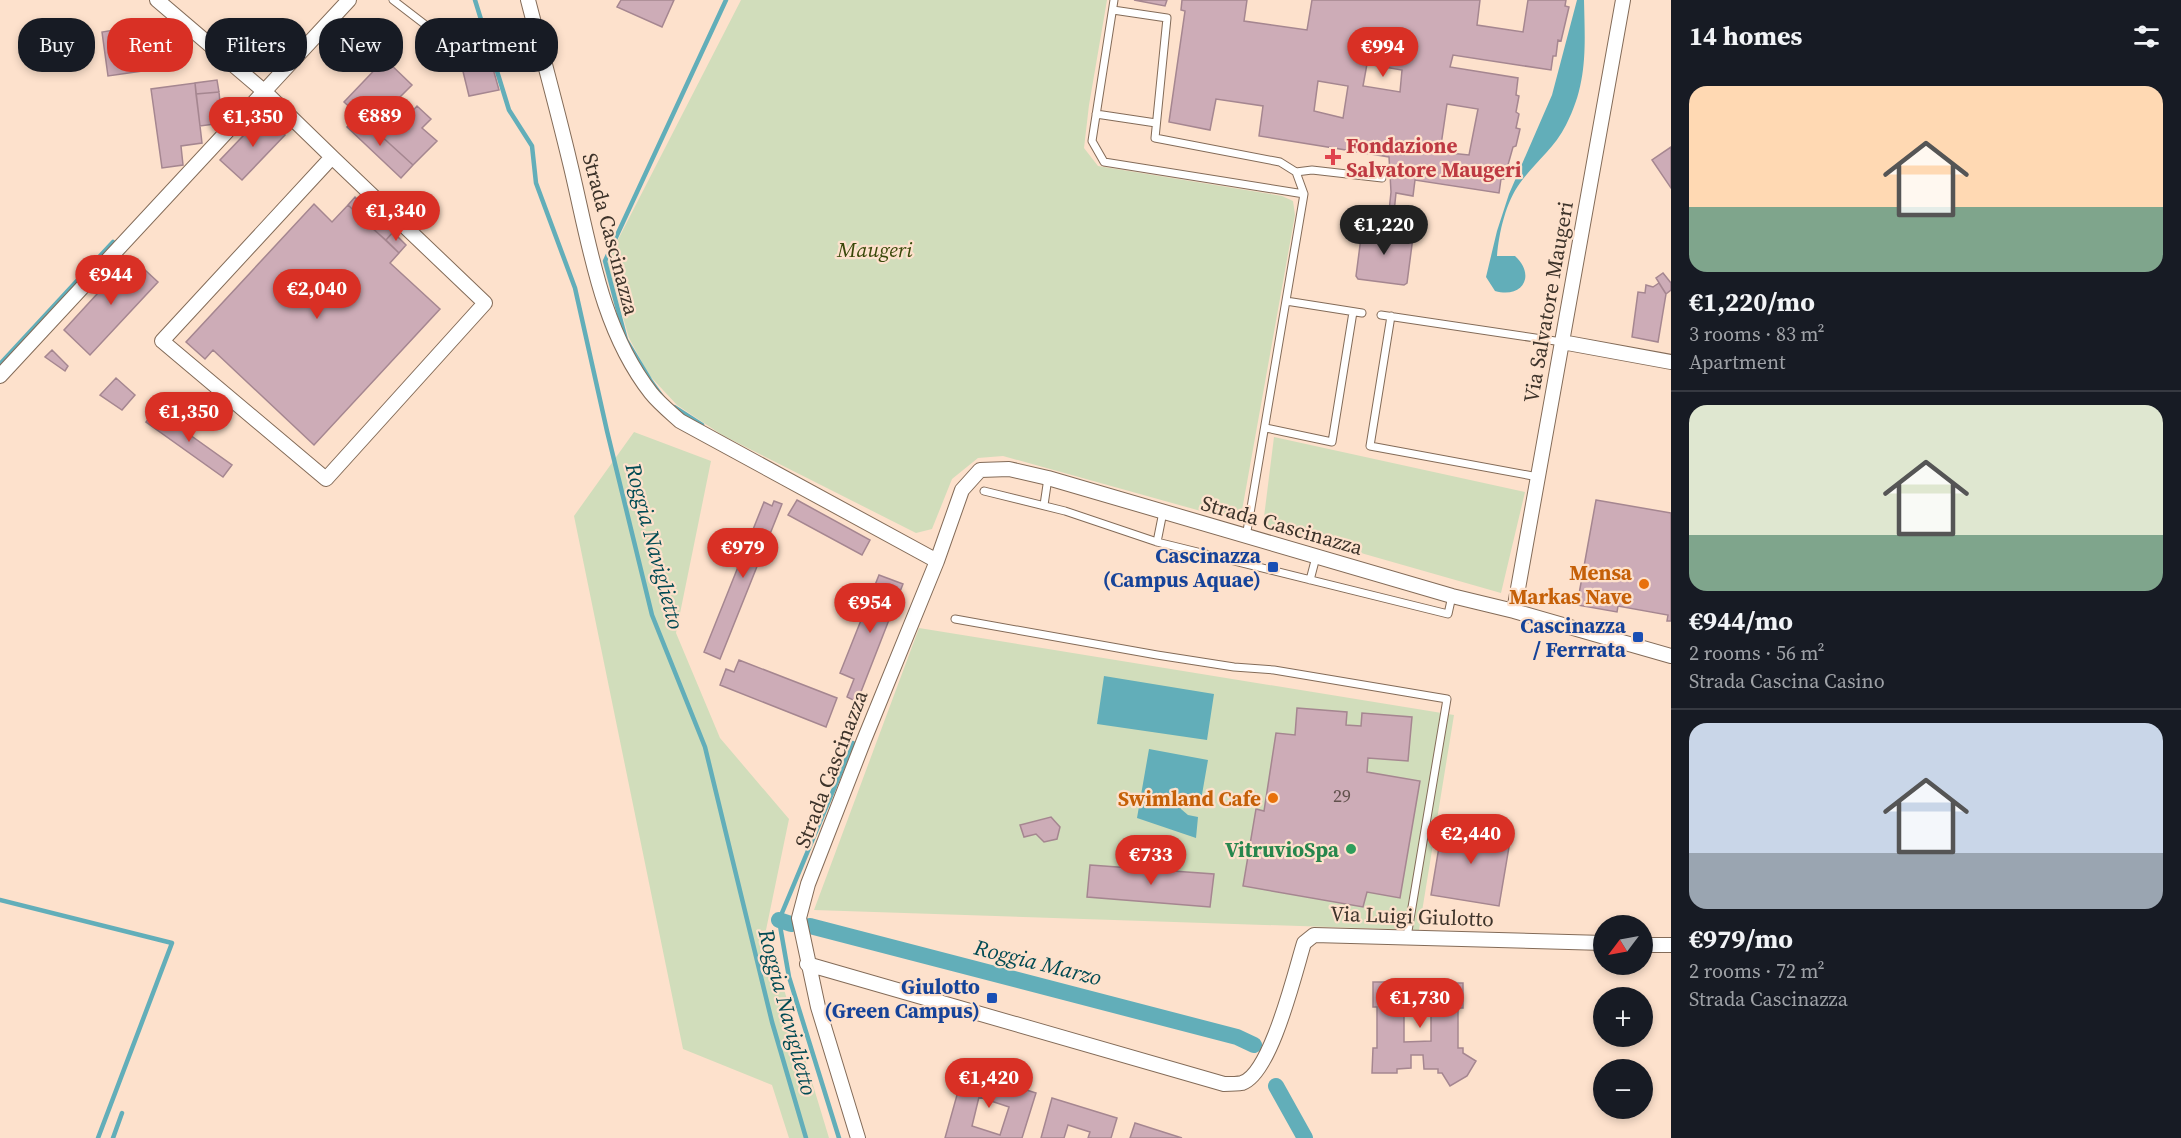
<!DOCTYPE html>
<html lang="en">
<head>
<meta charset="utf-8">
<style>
  :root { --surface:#171b24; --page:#20242c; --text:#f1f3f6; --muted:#9ea1a6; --line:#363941; --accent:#d93025 }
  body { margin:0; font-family:"Source Serif 4",serif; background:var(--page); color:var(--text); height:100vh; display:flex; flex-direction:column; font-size:22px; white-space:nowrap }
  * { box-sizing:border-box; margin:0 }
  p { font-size:20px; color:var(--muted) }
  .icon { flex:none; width:33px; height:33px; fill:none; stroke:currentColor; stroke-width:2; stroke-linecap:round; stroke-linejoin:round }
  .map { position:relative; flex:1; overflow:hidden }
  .sheet { display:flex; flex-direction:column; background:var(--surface); width:510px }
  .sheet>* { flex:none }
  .top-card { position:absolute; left:18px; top:18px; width:570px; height:54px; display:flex; gap:12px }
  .needle { width:39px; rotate:238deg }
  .controls { position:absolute; left:1593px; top:915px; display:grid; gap:12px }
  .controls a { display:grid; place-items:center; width:60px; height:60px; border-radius:50%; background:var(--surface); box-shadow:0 3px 9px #0003; font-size:30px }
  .price { position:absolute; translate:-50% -51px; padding:0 14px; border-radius:21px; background:var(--accent); color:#fff; font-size:20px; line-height:39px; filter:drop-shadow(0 2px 3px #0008) }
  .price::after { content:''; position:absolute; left:50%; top:36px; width:18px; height:14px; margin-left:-9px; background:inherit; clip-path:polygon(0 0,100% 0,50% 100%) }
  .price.active { background:#222; color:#fff }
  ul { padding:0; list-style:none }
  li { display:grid; align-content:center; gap:12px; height:318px; padding:0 18px }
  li+li { border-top:2px solid var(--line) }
  li span { display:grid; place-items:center; height:186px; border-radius:18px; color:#555 }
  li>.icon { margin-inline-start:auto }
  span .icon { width:108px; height:108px; fill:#fffc; stroke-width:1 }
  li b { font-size:26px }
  h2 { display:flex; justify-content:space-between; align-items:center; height:72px; padding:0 18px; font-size:26px }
  .tag { padding:0 21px; border-radius:24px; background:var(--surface); box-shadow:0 3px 9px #0003; font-size:21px; line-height:54px }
  .tag.active { background:var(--accent); color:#fff }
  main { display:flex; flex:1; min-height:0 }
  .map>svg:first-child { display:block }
</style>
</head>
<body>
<main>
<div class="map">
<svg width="1671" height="1138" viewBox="0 0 1671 1138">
  <rect width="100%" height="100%" fill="#fde1cc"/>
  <!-- green -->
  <path fill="#d1ddbb" d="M741 0H1107L1089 105 1084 148 1098 166 1282 196 1293 201 1295 215 1241 516 1226 518 1003 456 978 458 952 479 932 529 916 533 722 435 677 405 649 375 629 338 607 261Z
    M634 432 711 461 676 633 720 738 789 819 766 930 829 1138H789L772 1085 683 1049 574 516Z
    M1274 437 1525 492 1501 593 1263 525Z
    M919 628 1454 715 1419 930 814 910Z"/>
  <!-- water -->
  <path fill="#62aeb9" d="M1577 0H1584C1585 46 1588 83 1566 125 1554 149 1535 162 1520 183 1506 202 1499 232 1497 256H1515C1536 275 1523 299 1495 291L1486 277 1497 231 1509 194 1552 95Z
    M1104 676 1214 694 1207 740 1097 724Z
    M1149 749 1208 760 1200 806 1181 804V809L1188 815 1198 817 1196 838 1137 818Z"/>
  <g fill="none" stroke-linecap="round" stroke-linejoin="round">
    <!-- stream -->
    <path stroke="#62aeb9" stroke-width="4.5" d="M475 0 509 110 532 146 536 183 575 288 607 431 652 615 705 747 772 1022 806 1138
      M0 364 113 242
      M663 398 650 380 626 340 605 261 726 0
      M674 407 702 425
      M0 900 172 943 98 1138
      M113 1138 122 1113
      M839 1138 789 977 779 920 853 743"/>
    <!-- canal -->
    <path stroke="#62aeb9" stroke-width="16" d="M779 920 791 924
      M810 926 1237 1037 1254 1045
      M1276 1086 1305 1138"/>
  </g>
  <!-- building -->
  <path fill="#cdacb7" stroke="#a58690" stroke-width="1.5" fill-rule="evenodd" d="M621 0H674L662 27 617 7Z
    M1134 0H1167L1165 6Z
    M1182 0H1247L1244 21 1307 30 1312 0H1480L1477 25 1523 32 1528 0H1566L1565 6 1569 7 1561 41 1558 40 1556 56H1553L1551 70 1453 55 1450 67 1518 78 1516 95 1519 96 1516 112 1519 114 1516 128 1520 129 1516 146 1513 147 1504 179H1501L1499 193 1415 180 1413 196 1396 193 1392 232 1387 231 1391 192 1389 157 1259 136 1263 106 1216 99 1210 130 1169 122 1185 11 1181 10ZM1318 81 1348 86 1343 118 1314 111ZM1447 104 1478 109 1469 155 1440 152Z
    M143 25 149 70 108 76 102 32Z
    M528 40 533 57 506 64 500 45Z
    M487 47 499 90 469 96 459 55Z
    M385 59 412 85 395 102 409 115 417 106 431 119 422 128 437 141 413 165 344 102Z
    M1367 64 1402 70 1400 92 1363 86Z
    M217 80 219 92 196 94 195 83Z
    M195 83 202 143 181 146 183 165 162 168 151 89Z
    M219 92 222 123 200 126 196 94Z
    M263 115 285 135 242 180 220 160Z
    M358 115 413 165 401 178 347 127Z
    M1671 147V188L1652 160Z
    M355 197 380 221 373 229 348 205Z
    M314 204 332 222 348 205 399 253 390 263 440 309 314 445 213 350 205 359 186 342Z
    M380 221 393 232 386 240 373 229Z
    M1365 228 1411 234 1413 237 1407 283 1404 285 1358 279 1356 276 1362 230Z
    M393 232 406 245 399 253 386 240Z
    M131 257 158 282 90 355 64 330Z
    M1663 273 1671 283V290L1666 294 1656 278Z
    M1659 283 1666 294 1658 342 1632 337 1638 292 1645 293 1646 285 1653 287Z
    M52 350 68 366 65 371 45 357Z
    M116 378 135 395 122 410 100 395Z
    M155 410 232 465 223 477 146 422Z
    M797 500 870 540 862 555 788 515Z
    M1596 500 1671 513V621H1667L1668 615 1618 606 1617 612 1577 605Z
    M774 501 782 504 720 659 704 652 764 502 772 506Z
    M879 575 903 584 857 702 847 697 854 679 840 673Z
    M739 660 837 698 826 727 720 685 726 669 734 672Z
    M1297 708 1347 712 1346 725 1361 726 1362 713 1412 717 1408 761 1368 758 1367 772 1420 781 1400 898 1367 892 1363 907 1243 886 1256 809 1264 811 1276 733 1295 735Z
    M1051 817 1060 827 1057 839 1044 842 1036 834 1024 837 1020 825Z
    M1443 823 1511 835 1499 906 1431 895Z
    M1090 865 1214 874 1210 907 1087 897Z
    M1373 982H1398V987H1438V983H1463V1008H1458V1048H1463V1053L1476 1061 1467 1076 1450 1086 1442 1073H1438V1069H1424L1423 1055H1411V1068L1397 1069V1073H1372L1373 1048H1377V1007H1373ZM1404 1014H1431V1041L1404 1042Z
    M964 1070 1036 1093 1022 1138H945ZM979 1097 1009 1107 1000 1135 972 1126Z
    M1052 1098 1117 1118 1111 1138H1088L1090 1132 1068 1125 1064 1138H1041Z
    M1135 1123 1182 1138H1130Z"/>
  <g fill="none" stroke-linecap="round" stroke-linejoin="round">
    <!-- service casing -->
    <g stroke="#836b58" stroke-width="9">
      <path id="service" d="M393 0 436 33
        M1114 0 1092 141 1104 162 1304 194
        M1113 10 1167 18 1155 138 1280 162 1296 172 1304 194 1246 537
        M1096 114 1156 123
        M1296 172 1312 170 1382 178
        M1286 301 1362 313
        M1381 315 1562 342
        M1391 316 1370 446 1538 477
        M1266 428 1332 442 1353 312
        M984 491 1065 511 1157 542 1448 614 1452 596
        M1044 505 1048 478
        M1157 542 1163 512
        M1310 580 1316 557
        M955 619 1157 655 1234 667 1274 670 1447 699 1407 937"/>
    </g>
    <!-- minor casing -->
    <g stroke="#836b58" stroke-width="16">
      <path id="minor" d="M157 0 265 92 332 157 162 341 326 479 485 303 332 157
        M528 0C542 54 557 108 570 163 589 241 600 328 651 393 659 403 670 412 680 421L937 561
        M1562 342 1671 362
        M0 376 349 0
        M1514 611 1623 0
        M1642 945H1671
        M807 964 1224 1084C1229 1084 1237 1084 1242 1083 1271 1074 1295 972 1304 943L1314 935 1604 943
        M858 1138 818 1007 799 918 808 884 864 740 937 561 962 490 980 470 1009 469 1048 478 1452 596 1514 611 1671 656"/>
    </g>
    <!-- service -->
    <use href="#service" stroke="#fff" stroke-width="7"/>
    <!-- minor -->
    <use href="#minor" stroke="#fff" stroke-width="14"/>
  </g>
  <!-- markers -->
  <path fill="#e0444e" stroke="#fde1cc" stroke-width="2" d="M1330 148h6v6h6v6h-6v6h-6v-6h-6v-6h6z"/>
  <g fill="#1a4fb4" stroke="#fde1cc" stroke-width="2">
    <rect x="1267" y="561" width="12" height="12" rx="3"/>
    <rect x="1632" y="631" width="12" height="12" rx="3"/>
    <rect x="986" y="992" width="12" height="12" rx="3"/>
  </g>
  <g fill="#e8710a" stroke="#fde1cc" stroke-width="2">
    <circle cx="1644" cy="584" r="6"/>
    <circle cx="1273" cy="798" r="6"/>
  </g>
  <circle fill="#2e9e5b" stroke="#fde1cc" stroke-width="2" cx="1351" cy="849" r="6"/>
  <g text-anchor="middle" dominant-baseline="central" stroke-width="4.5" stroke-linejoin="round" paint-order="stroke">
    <!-- number labels -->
    <g font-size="18" fill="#61514d">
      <text x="1342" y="795">29</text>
    </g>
    <!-- health labels -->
    <g font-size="21" font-weight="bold" fill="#be3a42" stroke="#fde1cc" text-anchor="start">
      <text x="1346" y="145">Fondazione<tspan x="1346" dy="24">Salvatore Maugeri</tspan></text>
    </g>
    <!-- street labels -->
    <g font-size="21" fill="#3d332a" stroke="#fde1cc">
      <text transform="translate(611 234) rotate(75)">Strada Cascinazza</text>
      <text transform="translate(1548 302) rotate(-80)">Via Salvatore Maugeri</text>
      <text transform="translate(1282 525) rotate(16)">Strada Cascinazza</text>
      <text transform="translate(831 769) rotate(-69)">Strada Cascinazza</text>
      <text transform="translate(1412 916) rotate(2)">Via Luigi Giulotto</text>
    </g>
    <!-- park labels -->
    <g font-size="21" font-style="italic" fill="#394809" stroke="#fde1cc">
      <text x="875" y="249">Maugeri</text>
    </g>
    <!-- transit labels -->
    <g font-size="21" font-weight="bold" fill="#164399" stroke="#fde1cc" text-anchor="end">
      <text x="1261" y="555">Cascinazza<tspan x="1261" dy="24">(Campus Aquae)</tspan></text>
      <text x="1626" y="625">Cascinazza<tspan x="1626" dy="24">/ Ferrrata</tspan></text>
      <text x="980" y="986">Giulotto<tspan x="980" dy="24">(Green Campus)</tspan></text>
    </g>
    <!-- food labels -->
    <g font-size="21" font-weight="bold" fill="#c56008" stroke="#fde1cc" text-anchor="end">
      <text x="1632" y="572">Mensa<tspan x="1632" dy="24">Markas Nave</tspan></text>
      <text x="1261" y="798">Swimland Cafe</text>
    </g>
    <!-- leisure labels -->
    <g font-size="21" font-weight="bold" fill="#27864d" stroke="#fde1cc" text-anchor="end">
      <text x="1339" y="849">VitruvioSpa</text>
    </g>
    <!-- water labels -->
    <g font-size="22" font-style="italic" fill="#014a53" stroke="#fde1cc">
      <text transform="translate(655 546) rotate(75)">Roggia Naviglietto</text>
      <text transform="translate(1038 962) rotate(14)">Roggia Marzo</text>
      <text transform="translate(788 1012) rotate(75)">Roggia Naviglietto</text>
    </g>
  </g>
</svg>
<div class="controls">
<a><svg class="needle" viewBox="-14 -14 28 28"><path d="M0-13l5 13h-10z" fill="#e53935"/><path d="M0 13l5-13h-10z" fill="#9ea1a6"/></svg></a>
<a>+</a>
<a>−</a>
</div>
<b class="price" style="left:1383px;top:78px">€994</b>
<b class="price" style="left:380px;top:147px">€889</b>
<b class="price" style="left:253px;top:148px">€1,350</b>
<b class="price" style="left:396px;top:242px">€1,340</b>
<b class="price active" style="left:1384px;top:256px">€1,220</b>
<b class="price" style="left:111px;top:306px">€944</b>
<b class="price" style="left:317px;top:320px">€2,040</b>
<b class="price" style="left:189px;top:443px">€1,350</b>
<b class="price" style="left:743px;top:579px">€979</b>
<b class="price" style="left:870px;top:634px">€954</b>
<b class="price" style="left:1471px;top:865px">€2,440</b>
<b class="price" style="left:1151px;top:886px">€733</b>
<b class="price" style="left:1420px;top:1029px">€1,730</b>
<b class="price" style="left:989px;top:1109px">€1,420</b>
<div class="top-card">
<a class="tag">Buy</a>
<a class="tag active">Rent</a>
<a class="tag">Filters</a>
<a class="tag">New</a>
<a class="tag">Apartment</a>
</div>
</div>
<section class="sheet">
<h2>14 homes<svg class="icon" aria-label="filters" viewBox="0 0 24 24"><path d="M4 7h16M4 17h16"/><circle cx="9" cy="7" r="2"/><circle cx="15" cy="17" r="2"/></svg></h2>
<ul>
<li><span style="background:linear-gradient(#ffd9b3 65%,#7fa58c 0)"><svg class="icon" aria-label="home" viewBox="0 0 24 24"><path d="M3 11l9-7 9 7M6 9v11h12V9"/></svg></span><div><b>€1,220/mo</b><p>3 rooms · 83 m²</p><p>Apartment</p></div></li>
<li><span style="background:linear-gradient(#dfe7d0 70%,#7fa58c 0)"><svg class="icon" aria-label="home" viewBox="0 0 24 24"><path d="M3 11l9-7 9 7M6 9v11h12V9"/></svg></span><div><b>€944/mo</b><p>2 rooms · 56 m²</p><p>Strada Cascina Casino</p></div></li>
<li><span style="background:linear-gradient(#c9d6e8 70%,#9aa5b1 0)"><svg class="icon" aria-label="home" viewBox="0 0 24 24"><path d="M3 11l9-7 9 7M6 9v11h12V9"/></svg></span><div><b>€979/mo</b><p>2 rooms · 72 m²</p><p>Strada Cascinazza</p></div></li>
</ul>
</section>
</main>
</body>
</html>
